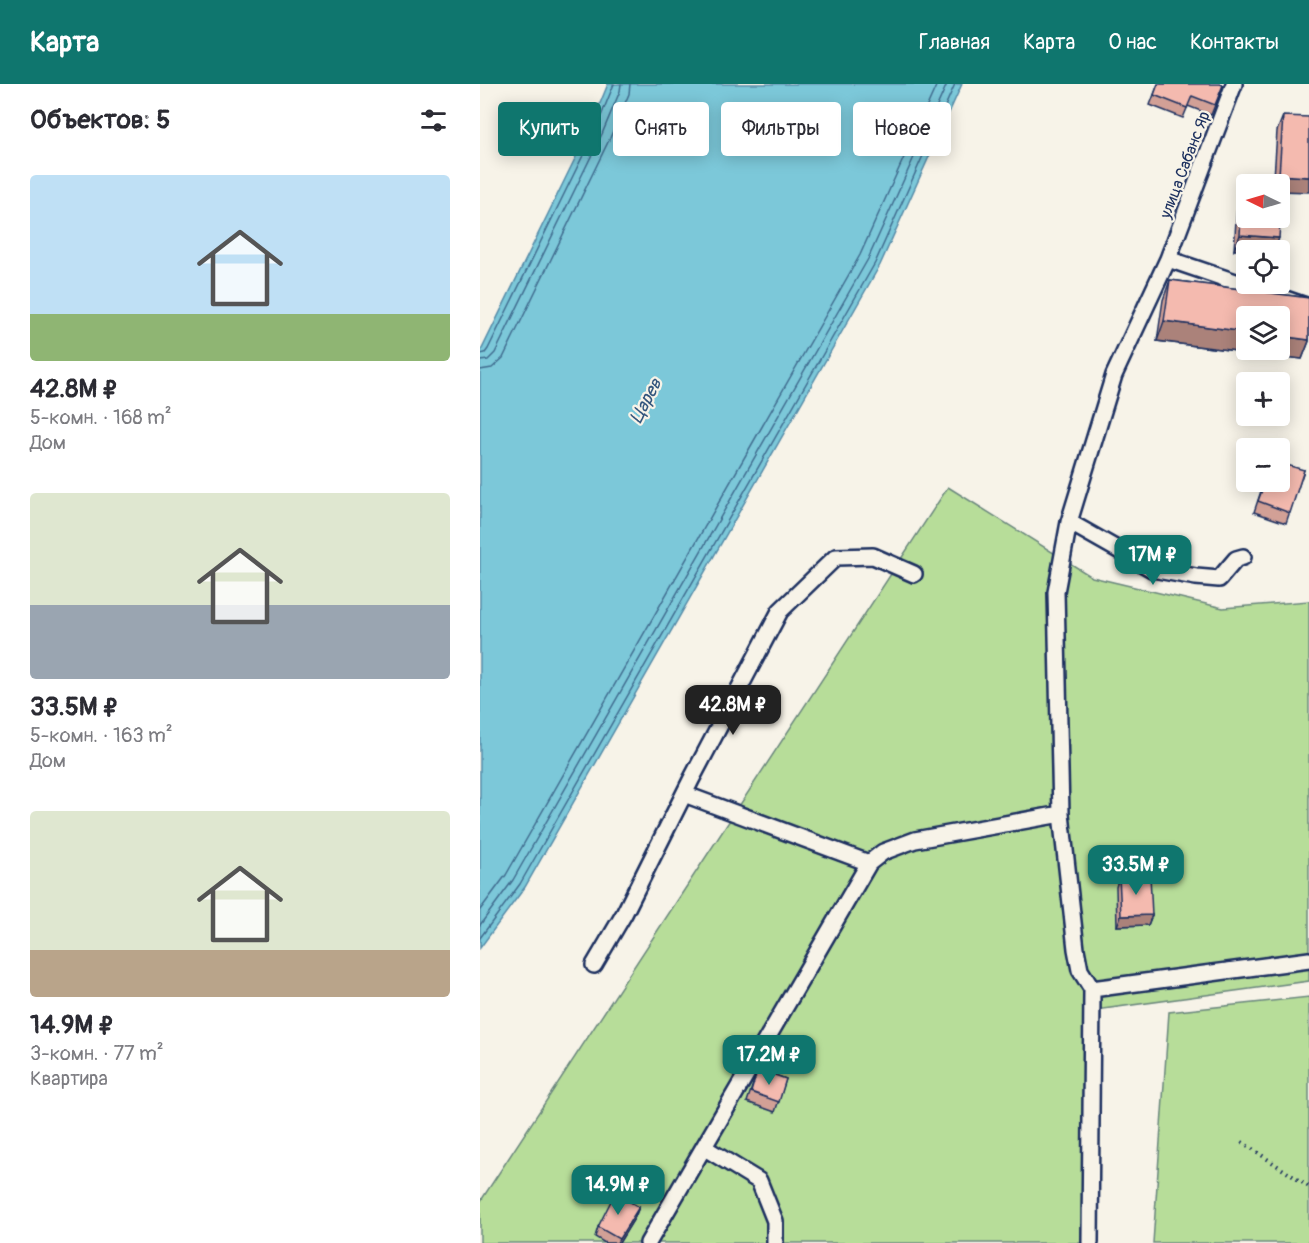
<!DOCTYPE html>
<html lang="ru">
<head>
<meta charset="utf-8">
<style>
  :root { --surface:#fff; --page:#f7f7f7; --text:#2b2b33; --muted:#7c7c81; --accent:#0f766e }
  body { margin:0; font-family:Pangolin,sans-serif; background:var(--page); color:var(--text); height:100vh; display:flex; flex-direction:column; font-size:22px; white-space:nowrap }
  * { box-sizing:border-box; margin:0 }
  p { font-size:20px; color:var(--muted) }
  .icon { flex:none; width:33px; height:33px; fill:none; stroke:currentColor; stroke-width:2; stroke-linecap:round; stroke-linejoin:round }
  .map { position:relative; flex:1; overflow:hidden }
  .side { display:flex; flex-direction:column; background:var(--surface); width:480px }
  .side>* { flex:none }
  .top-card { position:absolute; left:18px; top:18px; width:570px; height:54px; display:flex; gap:12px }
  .needle { width:39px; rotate:275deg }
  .tools { position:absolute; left:756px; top:90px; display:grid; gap:12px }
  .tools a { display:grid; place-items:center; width:54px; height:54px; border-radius:6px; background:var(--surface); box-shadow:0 3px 15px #0003; font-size:30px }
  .price { position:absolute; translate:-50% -51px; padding:0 14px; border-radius:12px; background:var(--accent); color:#fff; font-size:20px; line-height:39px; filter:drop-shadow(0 2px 3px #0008) }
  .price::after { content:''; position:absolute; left:50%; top:36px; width:18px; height:14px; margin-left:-9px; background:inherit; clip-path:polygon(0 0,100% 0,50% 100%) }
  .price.active { background:#222; color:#fff }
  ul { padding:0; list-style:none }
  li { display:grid; align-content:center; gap:12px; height:318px; padding:0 30px }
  li span { display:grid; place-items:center; height:186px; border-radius:6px; color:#555 }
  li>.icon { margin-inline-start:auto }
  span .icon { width:108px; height:108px; fill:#fffc; stroke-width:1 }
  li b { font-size:26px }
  h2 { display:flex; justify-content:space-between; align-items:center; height:72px; padding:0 30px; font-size:26px }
  .pill { padding:0 21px; border-radius:6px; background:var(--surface); box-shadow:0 3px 15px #0003; font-size:21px; line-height:54px }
  .pill.active { background:var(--accent); color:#fff }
  header { display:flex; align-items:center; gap:36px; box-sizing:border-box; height:84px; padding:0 30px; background:var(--accent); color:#fff }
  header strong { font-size:28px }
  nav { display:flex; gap:33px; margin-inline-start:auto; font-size:21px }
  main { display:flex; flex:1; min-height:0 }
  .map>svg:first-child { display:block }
</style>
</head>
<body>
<header>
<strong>Карта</strong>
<nav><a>Главная</a><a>Карта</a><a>О нас</a><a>Контакты</a></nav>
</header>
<main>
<section class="side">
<h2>Объектов: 5<svg class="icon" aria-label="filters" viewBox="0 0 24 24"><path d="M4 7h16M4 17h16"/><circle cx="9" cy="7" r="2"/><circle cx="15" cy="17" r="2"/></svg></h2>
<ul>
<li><span style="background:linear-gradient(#bfe0f5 75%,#8fb573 0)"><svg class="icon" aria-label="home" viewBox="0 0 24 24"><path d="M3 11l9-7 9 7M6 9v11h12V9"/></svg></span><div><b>42.8M ₽</b><p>5-комн. · 168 m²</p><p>Дом</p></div></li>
<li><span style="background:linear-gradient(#dfe7d0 60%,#9aa5b1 0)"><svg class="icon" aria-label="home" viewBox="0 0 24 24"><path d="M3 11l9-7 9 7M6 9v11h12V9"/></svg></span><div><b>33.5M ₽</b><p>5-комн. · 163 m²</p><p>Дом</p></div></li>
<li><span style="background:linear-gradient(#dfe7d0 75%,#b9a48a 0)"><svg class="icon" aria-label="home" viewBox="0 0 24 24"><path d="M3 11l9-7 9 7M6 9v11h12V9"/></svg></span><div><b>14.9M ₽</b><p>3-комн. · 77 m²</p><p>Квартира</p></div></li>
</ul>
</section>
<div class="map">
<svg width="829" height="1159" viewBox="0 0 829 1159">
  <rect width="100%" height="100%" fill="#f7f3e8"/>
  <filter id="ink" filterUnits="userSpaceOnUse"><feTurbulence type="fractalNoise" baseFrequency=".0167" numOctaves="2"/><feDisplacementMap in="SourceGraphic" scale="12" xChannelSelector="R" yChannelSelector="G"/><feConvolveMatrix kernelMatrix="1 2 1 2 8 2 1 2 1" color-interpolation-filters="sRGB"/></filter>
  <g filter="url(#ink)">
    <!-- green -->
    <path fill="#b7dd99" stroke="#69867c" stroke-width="1.5" d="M468 403 612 493 743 524 829 517V897L616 926 610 1159H0V1118Z
      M829 913V1159H673L689 928Z"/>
    <!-- water -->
    <path fill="#7bc8d9" stroke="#558ba8" stroke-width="1.5" d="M128 0H482L400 181 45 803 0 864V269L110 44Z"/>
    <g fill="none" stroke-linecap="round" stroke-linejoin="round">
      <!-- shore -->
      <path stroke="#416c8f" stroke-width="1.5" d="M0 270 5 269 8 265 115 47 134 0
        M0 277 8 276 15 269 122 50 140 7 141 0
        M0 286 12 284 23 274 130 54 149 10 150 0
        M0 826 26 791 380 171 457 0
        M0 841 33 796 388 175 467 0
        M0 854 40 800 395 179 475 0"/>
      <!-- minor casing -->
      <g stroke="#1b2f5e" stroke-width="20">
        <path id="minor" d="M688 175 829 223
          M589 438 672 485 716 493 739 495 756 475 763 473
          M204 710 389 779
          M581 730 576 508 589 438 634 291 688 175 754 0
          M114 881 144 830 211 696 300 527 356 473 393 472 434 490
          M612 905 829 876
          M225 1064 279 1097 295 1137V1159
          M168 1159 389 779 403 768 435 756 581 730 596 865 600 886 612 905 610 1159"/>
      </g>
      <!-- path -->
      <path stroke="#1b2f5e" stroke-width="4" stroke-dasharray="1.5 4.5" stroke-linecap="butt" d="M762 1058 829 1103"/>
      <!-- minor -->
      <use href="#minor" stroke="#f7f3e8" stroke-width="15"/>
    </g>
    <!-- wall -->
    <path fill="#d2a096" stroke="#1b2f5e" stroke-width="1.5" d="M678 0 743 1 731 31 708 22 703 34 670 21Z
      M803 32 802 107 754 166 758 107 763 92 794 94 797 47Z
      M690 196 829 214V257L822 275 677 257 683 216Z
      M824 386 806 439 774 428 784 398Z
      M639 792 672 831 668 841 637 842 636 803Z
      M278 985 306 995 295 1028 267 1018Z
      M159 1123 155 1133 139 1159H125L115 1153 118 1143Z"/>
    <!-- shaded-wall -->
    <path fill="#ab827a" stroke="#1b2f5e" stroke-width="1.5" d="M799 91 829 93V108L800 107 796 100Z
      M760 151 799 154 795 166H754Z
      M684 237 766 248V266H800V252L829 256V257L822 275 677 257Z
      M672 831 668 841 637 842 641 832Z
      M159 1123 155 1133 139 1159H137L139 1155Z"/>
    <!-- building -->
    <path fill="#f4baaf" stroke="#1b2f5e" stroke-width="1.5" fill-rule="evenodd" d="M678 0H740L743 1 735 21 712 12 707 24 674 11Z
      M803 32 829 33V93L799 91Z
      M763 92 803 94 799 154 760 151ZM766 100H800V134H766Z
      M690 196 829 214V256L800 252V232H766V248L684 237Z
      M800 379 824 386 810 429 778 417 785 398H800Z
      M670 791 672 831 641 832 639 792Z
      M278 985 306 995 299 1018 271 1008Z
      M135 1109 159 1123 139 1155 118 1143Z"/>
  </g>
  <g text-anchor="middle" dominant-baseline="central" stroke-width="4.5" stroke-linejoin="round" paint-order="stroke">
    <!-- street labels -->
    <g font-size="16" fill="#1b2f5e" stroke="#f7f3e8">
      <text transform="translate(705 81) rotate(-69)">улица Сабанс Яр</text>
    </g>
    <!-- water labels -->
    <g font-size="18" font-style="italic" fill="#33557d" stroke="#f7f3e8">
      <text transform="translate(166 317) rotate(-62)">Царев</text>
    </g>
  </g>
</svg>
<div class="tools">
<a><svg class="needle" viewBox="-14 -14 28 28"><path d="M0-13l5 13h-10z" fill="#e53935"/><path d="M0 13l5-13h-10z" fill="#7c7c81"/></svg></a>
<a><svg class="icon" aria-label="locate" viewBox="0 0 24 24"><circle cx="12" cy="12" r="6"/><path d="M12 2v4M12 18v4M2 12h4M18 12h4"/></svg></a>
<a><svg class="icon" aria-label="layers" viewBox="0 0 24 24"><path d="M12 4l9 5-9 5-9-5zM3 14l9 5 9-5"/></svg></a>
<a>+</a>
<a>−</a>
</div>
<b class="price" style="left:673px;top:502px">17M ₽</b>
<b class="price active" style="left:253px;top:652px">42.8M ₽</b>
<b class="price" style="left:656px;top:812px">33.5M ₽</b>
<b class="price" style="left:289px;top:1002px">17.2M ₽</b>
<b class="price" style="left:138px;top:1132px">14.9M ₽</b>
<div class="top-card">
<a class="pill active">Купить</a>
<a class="pill">Снять</a>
<a class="pill">Фильтры</a>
<a class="pill">Новое</a>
</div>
</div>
</main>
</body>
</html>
